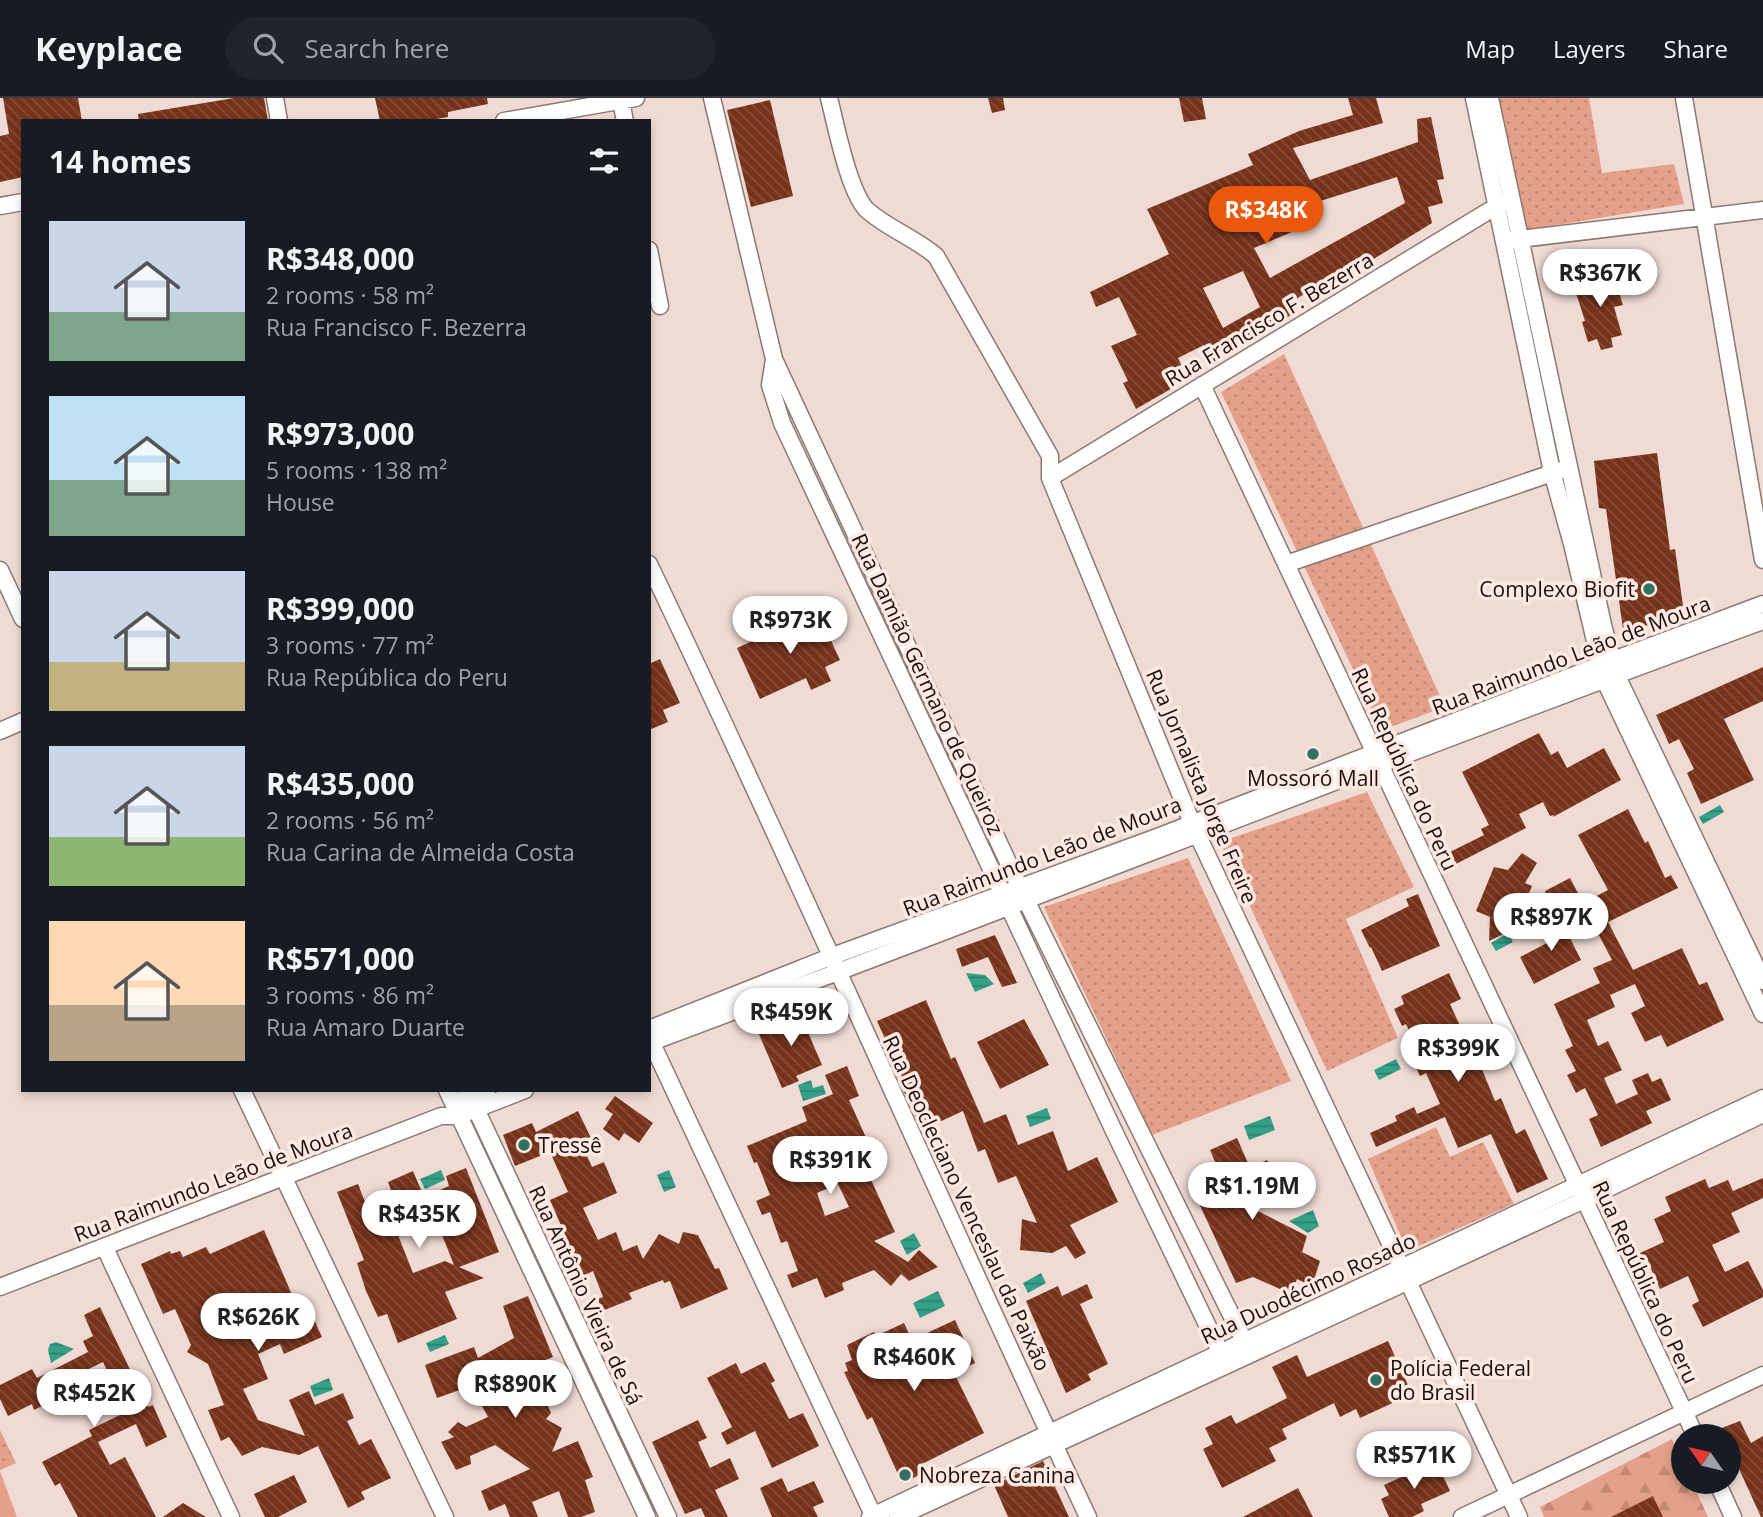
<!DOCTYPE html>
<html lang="en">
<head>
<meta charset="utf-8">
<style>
  :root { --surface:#171b24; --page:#20242c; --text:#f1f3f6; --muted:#9ea1a6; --line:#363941; --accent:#ea580c }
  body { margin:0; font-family:"Open Sans",sans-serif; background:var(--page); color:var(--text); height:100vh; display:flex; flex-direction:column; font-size:26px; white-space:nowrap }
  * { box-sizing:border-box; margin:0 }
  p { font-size:23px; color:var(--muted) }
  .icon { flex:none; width:38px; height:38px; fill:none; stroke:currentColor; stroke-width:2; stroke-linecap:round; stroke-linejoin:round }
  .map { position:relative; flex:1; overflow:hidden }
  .sheet { position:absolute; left:21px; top:21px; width:630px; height:973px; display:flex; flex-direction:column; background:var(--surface); border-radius:0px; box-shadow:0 4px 10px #0003 }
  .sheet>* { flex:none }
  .needle { width:46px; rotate:304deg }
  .fabs { position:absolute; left:1671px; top:1326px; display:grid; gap:14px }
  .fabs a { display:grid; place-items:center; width:70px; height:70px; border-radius:50%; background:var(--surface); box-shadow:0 4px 10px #0003; font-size:35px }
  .price { position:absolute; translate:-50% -60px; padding:0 16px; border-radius:24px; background:#fff; color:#222; font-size:23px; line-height:46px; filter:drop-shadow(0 2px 4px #0008) }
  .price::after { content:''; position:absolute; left:50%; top:42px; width:21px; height:16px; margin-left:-10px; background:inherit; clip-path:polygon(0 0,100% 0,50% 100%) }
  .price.on { background:var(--accent); color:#fff }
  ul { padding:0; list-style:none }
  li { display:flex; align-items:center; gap:21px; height:175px; padding:0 28px }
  li span { display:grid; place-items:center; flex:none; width:196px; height:140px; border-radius:0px; color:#555 }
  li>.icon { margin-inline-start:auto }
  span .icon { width:84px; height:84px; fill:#fffc; stroke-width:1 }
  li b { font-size:30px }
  h2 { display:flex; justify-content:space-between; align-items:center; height:84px; padding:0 28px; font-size:30px }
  header { display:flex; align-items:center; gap:42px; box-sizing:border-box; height:98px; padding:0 35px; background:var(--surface); border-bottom:2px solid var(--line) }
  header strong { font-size:33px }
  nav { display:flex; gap:38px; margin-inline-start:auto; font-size:24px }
  .search { width:490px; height:63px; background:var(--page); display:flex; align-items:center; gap:18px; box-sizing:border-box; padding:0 24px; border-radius:38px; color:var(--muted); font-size:26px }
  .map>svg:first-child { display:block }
</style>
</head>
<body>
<header>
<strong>Keyplace</strong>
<div class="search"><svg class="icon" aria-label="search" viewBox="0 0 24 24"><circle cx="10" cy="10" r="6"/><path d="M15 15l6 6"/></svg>Search here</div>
<nav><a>Map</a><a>Layers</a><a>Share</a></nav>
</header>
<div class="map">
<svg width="1763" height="1419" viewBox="0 0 1763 1419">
  <defs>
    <pattern id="grass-dots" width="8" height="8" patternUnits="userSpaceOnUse" patternTransform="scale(1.75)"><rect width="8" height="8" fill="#e4a089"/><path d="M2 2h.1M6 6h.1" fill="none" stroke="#c38975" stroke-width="1.8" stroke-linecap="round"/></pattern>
    <pattern id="forest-firs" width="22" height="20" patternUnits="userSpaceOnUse" patternTransform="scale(1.75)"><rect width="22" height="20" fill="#e4a089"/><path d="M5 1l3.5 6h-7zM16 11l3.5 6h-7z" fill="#c38975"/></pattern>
    <pattern id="water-rules" width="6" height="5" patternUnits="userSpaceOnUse" patternTransform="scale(1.75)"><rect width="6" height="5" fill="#35a088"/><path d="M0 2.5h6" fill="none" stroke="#2c816e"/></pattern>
    <pattern id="building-back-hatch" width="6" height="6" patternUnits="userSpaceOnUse" patternTransform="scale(1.75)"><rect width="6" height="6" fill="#77321a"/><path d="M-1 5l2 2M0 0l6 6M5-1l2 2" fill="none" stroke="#844d39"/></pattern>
  </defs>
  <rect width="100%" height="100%" fill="#f0dbd4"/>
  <!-- grass -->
  <path fill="url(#grass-dots)" d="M1493 0H1589L1602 75 1674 66 1684 106 1521 133Z
    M1284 256 1445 609 1382 632 1221 294Z
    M1367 694 1414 789 1346 821 1398 940 1327 973 1220 744Z
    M1188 760 1291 983 1152 1037 1044 809Z
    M1436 1029 1450 1059 1483 1044 1514 1106 1407 1153 1368 1061Z
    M0 1332 16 1365 0 1372Z"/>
  <!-- forest -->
  <path fill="url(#forest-firs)" d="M1672 1341 1683 1366 1684 1384H1692L1708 1419H1544L1540 1409Z"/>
  <!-- park -->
  <path fill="#e4a089" d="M0 1373 17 1419H0Z"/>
  <!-- water -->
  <path fill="url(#water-rules)" d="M1720 707 1724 714 1703 726 1699 719Z
    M1508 835 1513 844 1496 853 1491 845Z
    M966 875 985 877 994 886 975 894Z
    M1396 961 1401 971 1379 982 1374 972Z
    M811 982 813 990 823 987 826 996 803 1003 798 987Z
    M1047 1010 1051 1021 1030 1029 1026 1018Z
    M1270 1018 1275 1032 1249 1042 1244 1028Z
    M441 1072 445 1082 425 1091 420 1081Z
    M669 1072 676 1089 664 1094 657 1077Z
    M1313 1112 1319 1128 1308 1135 1289 1123Z
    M914 1135 921 1148 907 1157 900 1143Z
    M1041 1175 1046 1185 1028 1195 1023 1185Z
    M938 1193 945 1208 920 1220 913 1205Z
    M445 1237 449 1246 430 1254 426 1245Z
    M56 1244 74 1251 51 1265 48 1252 50 1246Z
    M329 1280 333 1292 314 1299 310 1288Z
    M1448 1350 1452 1361 1458 1360 1460 1366 1445 1371 1439 1354Z"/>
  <!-- building -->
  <path fill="url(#building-back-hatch)" fill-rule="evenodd" d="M3 0H78L82 23H23V79L0 84V38L9 36Z
    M234 0H264L268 23H139L138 16Z
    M375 0H487L488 6 448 14V19L426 23H380Z
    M988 0H1003L1005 12 992 15Z
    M1179 0H1202L1206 21 1184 24Z
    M1348 0H1376L1383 25 1293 50 1310 82 1418 44 1417 21 1431 19 1444 81 1437 82 1443 105 1428 109 1432 125 1330 188 1326 183 1286 207 1291 217 1213 264 1204 247 1178 260 1188 281 1136 311 1123 285 1128 283 1111 248 1137 237 1119 199 1096 209 1090 194 1169 156 1147 111 1253 67 1248 56 1299 33 1353 17ZM1397 79 1405 105 1270 180 1254 150 1306 128 1303 122 1321 115 1317 104ZM1243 173 1260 209 1223 230 1203 190Z
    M770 2 793 98 751 109 727 12Z
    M1600 169 1604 182 1614 179 1623 207 1614 209 1622 237 1611 240 1613 249 1601 252 1597 241 1588 244 1582 224 1585 223 1575 192 1592 186 1588 173Z
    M1657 355 1670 452 1675 451 1685 522 1623 531 1606 411 1599 410 1594 363Z
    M817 513 840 562 825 569 831 583 811 592 806 580 760 601 737 550Z
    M660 561 680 605 663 612 668 624 649 632V566Z
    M1763 569V603L1724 621 1754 682 1701 706 1687 675 1694 671 1679 641 1669 646 1656 617Z
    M1539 635 1551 657 1558 653 1567 670 1604 650 1621 682 1553 719 1554 717 1550 718 1543 704 1519 716 1526 730 1456 766 1450 754 1484 737 1481 731 1489 727 1462 674Z
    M1628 711 1645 745 1648 743 1665 780 1671 777 1678 790 1608 824 1633 872 1682 850 1699 887 1707 884 1724 922 1667 949 1661 937 1645 944 1631 915 1645 908 1635 886 1610 897 1615 909 1587 922 1598 948 1608 943 1622 972 1604 980 1616 1006 1638 996 1632 982 1648 975 1652 984 1661 980 1671 1002 1646 1013 1652 1025 1601 1049 1589 1021 1598 1017 1585 990 1576 995 1567 977 1576 973 1565 952 1573 948 1554 906 1600 885 1593 870 1612 862 1582 805 1558 819 1545 793 1570 780 1583 805 1608 792 1578 737Z
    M1522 755 1537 765 1525 785 1532 788 1519 819 1522 827 1489 843 1490 819 1476 813 1494 769 1508 772Z
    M1418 796 1440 848 1382 873 1371 849 1370 850 1361 832 1409 808 1406 801Z
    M1560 820 1581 862 1534 886 1520 859 1547 845 1540 830Z
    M995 837 1017 885 1002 889 988 859 962 869 956 851Z
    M1449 875 1461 901 1450 906 1462 932 1471 928 1484 954 1476 957 1495 1003 1501 1000 1516 1036 1525 1031 1548 1081 1517 1095 1491 1036 1458 1050 1445 1019 1376 1049 1370 1035 1397 1023 1395 1018 1414 1009 1417 1016 1440 1006 1426 975 1420 978 1410 957 1419 953 1406 926 1402 928 1394 911 1404 906 1401 898Z
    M926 902 951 961 955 959 984 1025 1006 1016 1018 1047 1053 1033 1068 1073 1097 1059 1118 1104 1070 1127 1086 1155 1075 1161 1066 1148 1052 1155 1020 1152 1022 1121 1037 1125 1016 1078 998 1085 985 1051 978 1054 963 1013 922 1032 900 985 904 983 877 923Z
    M807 912 814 929 807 932 822 967 796 978 799 983 782 990 758 934Z
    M1024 921 1049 967 1000 991 977 944Z
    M847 968 859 998 849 1002 878 1066 866 1071 895 1134 874 1143 908 1164 919 1152 938 1169 909 1183 901 1176 891 1188 874 1172 842 1185 844 1192 825 1200 817 1180 792 1190 787 1177 798 1173 787 1143 781 1145 770 1114 762 1117 756 1103 770 1097 757 1064 754 1065 747 1048 807 1023 802 1009 833 996 825 977ZM838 1086 849 1109 825 1118 817 1095Z
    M615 998 653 1025 639 1045 624 1035 619 1043 603 1031 613 1016 605 1011Z
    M578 1013 591 1040 581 1044 592 1069 604 1064 617 1095 583 1110 598 1142 616 1134 623 1153 637 1147 643 1161 659 1136 679 1146 683 1134 698 1137 715 1171 719 1170 728 1191 681 1211 670 1183 664 1185 663 1182 629 1195 632 1201 602 1213 598 1201 603 1199 593 1173 583 1178 550 1102 568 1094 550 1054 515 1068 503 1037 532 1025 536 1034Z
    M1237 1040 1250 1070 1267 1062 1284 1100 1256 1112 1307 1138 1302 1154 1320 1163 1312 1188 1297 1181 1291 1196 1253 1179 1236 1185 1190 1086 1219 1073 1210 1052Z
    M466 1070 499 1154 459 1169 484 1180 445 1194 457 1221 398 1245 387 1216 378 1219 366 1193 357 1165 364 1162 337 1094 358 1086 372 1122 398 1111 388 1084 413 1073 424 1099 449 1088 446 1078ZM436 1122 454 1167 445 1163 413 1175 398 1137Z
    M1763 1080V1100L1731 1115 1740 1134 1712 1147 1725 1174 1748 1163 1763 1192V1199L1703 1229 1692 1207 1699 1203 1688 1178 1660 1191 1649 1166 1645 1167 1640 1155 1664 1144 1654 1121 1671 1113 1665 1099 1705 1081 1709 1090 1728 1082 1733 1093Z
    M264 1132 296 1206 305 1202 322 1239 284 1256 280 1246 258 1256 268 1281 243 1291 258 1322 305 1338 289 1302 309 1293 315 1307 343 1295 354 1320 347 1323 359 1347 371 1341 391 1380 361 1394 365 1401 348 1410 318 1348 299 1357 262 1349 242 1358 229 1339 221 1343 208 1312 224 1307 208 1266 187 1254 191 1247 175 1211 163 1216 141 1166 170 1153 171 1156 180 1153 183 1159 206 1149 210 1156Z
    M1087 1186 1093 1200 1080 1206 1108 1266 1088 1276 1091 1282 1066 1295 1026 1203 1058 1188 1062 1198Z
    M528 1198 553 1259 522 1271 547 1286 542 1295 551 1315 546 1321 562 1330 552 1354 578 1343 593 1379 585 1382 595 1414 581 1419H568L559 1393 532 1404 538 1419H510L505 1406 489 1413 481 1393 530 1371 495 1347 470 1358 471 1366 456 1372 441 1344 454 1339 448 1334 458 1324 466 1329 488 1319 471 1288 437 1300 425 1267 474 1249 478 1260 514 1240 503 1208Z
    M100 1209 148 1309 153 1307 167 1339 146 1349 136 1326 98 1344 110 1367 125 1359 156 1419H78L60 1385 55 1388 42 1364 92 1338 89 1332 120 1317 109 1295 116 1291 103 1264 56 1287 62 1298 34 1312 32 1306 8 1318 0 1301V1287L32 1271 37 1280 88 1254 83 1243 93 1238 84 1217Z
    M955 1222 975 1265 954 1275 984 1335 922 1366 926 1374 902 1385 872 1319 867 1322 844 1274 848 1273 845 1265 852 1262 847 1247 874 1234 876 1238 904 1225 912 1242Z
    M1388 1243 1412 1296 1360 1320 1356 1311 1340 1319 1334 1305 1282 1331 1287 1341 1269 1350 1276 1363 1222 1390 1203 1351 1213 1346 1205 1330 1231 1317 1236 1326 1287 1300 1272 1269 1297 1257 1307 1279Z
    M765 1264 775 1283 771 1285 789 1321 803 1315 819 1348 772 1370 755 1333 727 1347 721 1335 732 1329 707 1280 736 1265 741 1276Z
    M698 1322 707 1340 698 1344 710 1370 730 1360 739 1381 715 1392 728 1419H705L701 1410 685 1416 652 1344Z
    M1740 1323 1751 1345 1763 1338V1419H1761L1729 1349V1339H1706V1336Z
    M1043 1363 1069 1419H1008L994 1387Z
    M1436 1363 1450 1393 1421 1406 1424 1413 1412 1419H1389L1381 1401 1389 1397 1384 1387Z
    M294 1377 307 1404 278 1419H265L254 1396Z
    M782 1380 788 1394 814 1383 824 1404 813 1409 818 1419H772L760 1390Z
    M1298 1390 1313 1419H1243Z
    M1653 1398 1663 1419H1611Z
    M183 1405 206 1419H163Z"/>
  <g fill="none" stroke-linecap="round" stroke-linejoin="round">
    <!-- minor casing -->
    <g stroke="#8b7972" stroke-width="19">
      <path id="minor" d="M275 0 279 23
        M712 0 774 261 1020 790 1250 1255
        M829 0C836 27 849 96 868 113 889 131 915 140 936 158L1050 358V380L1192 725 1519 1419
        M1474 0 1552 374 1572 446 1604 581 1763 916
        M1490 0 1603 527 1616 576 1763 883
        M1684 0 1763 462
        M621 3 625 23
        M504 23 636 0
        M0 108 23 104
        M1512 142 1763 112
        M649 152 660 208
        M774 261 770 287 782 325 1113 1031 1226 1266
        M1202 287 1696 1339
        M1050 380 1505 103
        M649 466C800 781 939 1102 1088 1419
        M1286 466 1561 372
        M0 472 23 521
        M0 633 23 623
        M649 931 830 859 1160 738 1600 567 1763 506
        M649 939 874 1419
        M649 945C1021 807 1390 659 1763 523
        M242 992 445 1419
        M447 992 647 1419
        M467 992 668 1419
        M462 1001 487 992
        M105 1150 231 1419
        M0 1189 441 1018H458L525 992
        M1717 1384 1733 1419
        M870 1419 1763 1000
        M898 1419 1584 1102 1763 1016
        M1462 1419 1763 1277"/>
    </g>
    <!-- minor -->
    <use href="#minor" stroke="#fff" stroke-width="16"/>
  </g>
  <!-- markers -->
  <g fill="#307161" stroke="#fee9e2" stroke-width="2.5">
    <circle cx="1649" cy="491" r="7"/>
    <circle cx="1313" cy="656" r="7"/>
    <circle cx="524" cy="1047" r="7"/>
    <circle cx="1376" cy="1282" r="7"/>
    <circle cx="905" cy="1377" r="7"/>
  </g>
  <g text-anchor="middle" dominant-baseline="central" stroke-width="7" stroke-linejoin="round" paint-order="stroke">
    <!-- street labels -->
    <g font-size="21" fill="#18110f" stroke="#fee9e2">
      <text transform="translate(1269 221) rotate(-31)">Rua Francisco F. Bezerra</text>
      <text transform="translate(1571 557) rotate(-21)">Rua Raimundo Leão de Moura</text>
      <text transform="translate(928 586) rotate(65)">Rua Damião Germano de Queiroz</text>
      <text transform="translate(1405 671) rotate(65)">Rua República do Peru</text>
      <text transform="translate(1202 688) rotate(67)">Rua Jornalista Jorge Freire</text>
      <text transform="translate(1042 758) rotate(-21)">Rua Raimundo Leão de Moura</text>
      <text transform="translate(213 1084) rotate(-21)">Rua Raimundo Leão de Moura</text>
      <text transform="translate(967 1105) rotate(65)">Rua Deocleciano Venceslau da Paixão</text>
      <text transform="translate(1646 1184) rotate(65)">Rua República do Peru</text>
      <text transform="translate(1308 1190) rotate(-25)">Rua Duodécimo Rosado</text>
      <text transform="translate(586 1197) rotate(65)">Rua Antônio Vieira de Sá</text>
    </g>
    <!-- poi labels -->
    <g font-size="21" fill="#18110f" stroke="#fee9e2" text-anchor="start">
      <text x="1635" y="491" text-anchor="end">Complexo Biofit</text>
      <text x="1313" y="680" text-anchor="middle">Mossoró Mall</text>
      <text x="538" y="1047">Tressê</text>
      <text x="1390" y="1270">Polícia Federal<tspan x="1390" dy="24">do Brasil</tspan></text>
      <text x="919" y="1377">Nobreza Canina</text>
    </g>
  </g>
</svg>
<div class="fabs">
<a><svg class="needle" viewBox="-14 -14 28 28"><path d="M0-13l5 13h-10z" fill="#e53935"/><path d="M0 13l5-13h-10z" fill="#9ea1a6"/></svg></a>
</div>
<b class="price on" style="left:1266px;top:148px">R$348K</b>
<b class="price" style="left:1600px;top:211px">R$367K</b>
<b class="price" style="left:790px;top:558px">R$973K</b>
<b class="price" style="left:1551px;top:855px">R$897K</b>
<b class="price" style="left:791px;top:950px">R$459K</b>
<b class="price" style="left:1458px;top:986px">R$399K</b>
<b class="price" style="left:830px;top:1098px">R$391K</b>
<b class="price" style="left:1252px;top:1124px">R$1.19M</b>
<b class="price" style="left:419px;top:1152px">R$435K</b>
<b class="price" style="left:258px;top:1255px">R$626K</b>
<b class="price" style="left:914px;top:1295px">R$460K</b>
<b class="price" style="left:515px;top:1322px">R$890K</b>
<b class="price" style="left:94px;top:1331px">R$452K</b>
<b class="price" style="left:1414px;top:1393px">R$571K</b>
<section class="sheet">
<h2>14 homes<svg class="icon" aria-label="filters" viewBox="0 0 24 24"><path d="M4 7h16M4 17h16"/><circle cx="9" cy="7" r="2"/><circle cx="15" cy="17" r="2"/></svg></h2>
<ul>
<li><span style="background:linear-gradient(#c9d6e8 65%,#7fa58c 0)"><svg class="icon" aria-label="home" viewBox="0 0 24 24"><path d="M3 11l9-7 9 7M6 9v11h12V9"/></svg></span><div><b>R$348,000</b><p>2 rooms · 58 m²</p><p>Rua Francisco F. Bezerra</p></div></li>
<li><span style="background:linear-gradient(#bfe0f5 60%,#7fa58c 0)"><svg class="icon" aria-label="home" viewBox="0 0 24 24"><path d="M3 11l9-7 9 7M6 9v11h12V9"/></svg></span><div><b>R$973,000</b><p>5 rooms · 138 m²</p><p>House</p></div></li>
<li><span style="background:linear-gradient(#c9d6e8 65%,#c2b280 0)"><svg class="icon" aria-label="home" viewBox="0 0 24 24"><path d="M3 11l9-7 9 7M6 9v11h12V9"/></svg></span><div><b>R$399,000</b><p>3 rooms · 77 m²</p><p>Rua República do Peru</p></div></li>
<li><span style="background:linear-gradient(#c9d6e8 65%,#8fb573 0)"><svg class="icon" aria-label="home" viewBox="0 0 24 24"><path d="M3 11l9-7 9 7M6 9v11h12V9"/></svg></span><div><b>R$435,000</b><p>2 rooms · 56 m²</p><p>Rua Carina de Almeida Costa</p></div></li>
<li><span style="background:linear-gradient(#ffd9b3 60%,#b9a48a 0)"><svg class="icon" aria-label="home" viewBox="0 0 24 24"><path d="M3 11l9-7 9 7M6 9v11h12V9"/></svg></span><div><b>R$571,000</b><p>3 rooms · 86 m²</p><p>Rua Amaro Duarte</p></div></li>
</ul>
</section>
</div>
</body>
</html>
